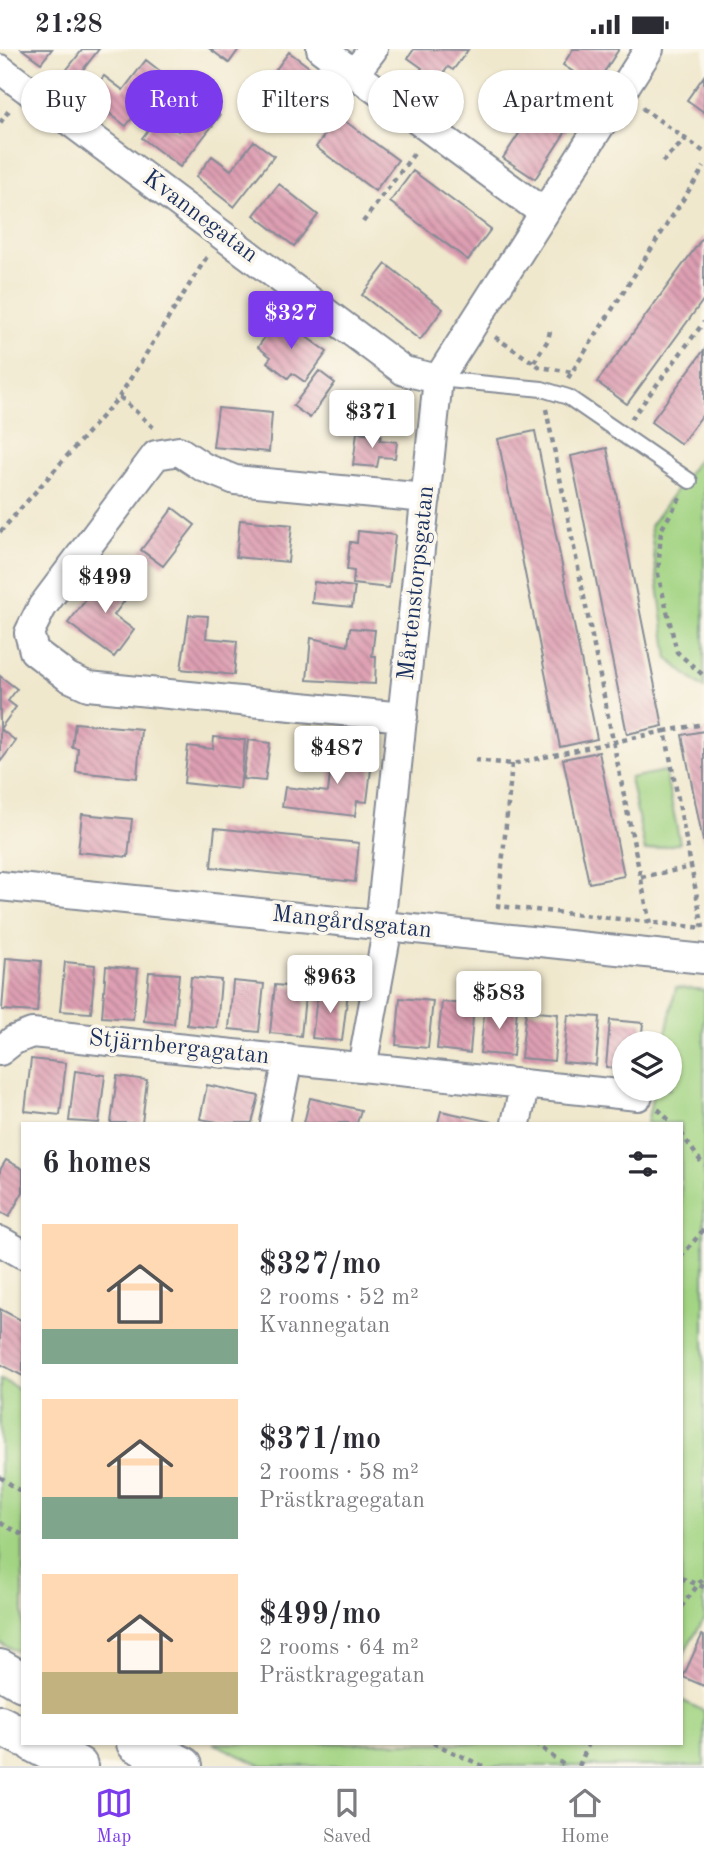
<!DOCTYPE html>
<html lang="en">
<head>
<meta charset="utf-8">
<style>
  :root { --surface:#fff; --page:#f2f2f3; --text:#2b2b33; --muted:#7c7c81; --line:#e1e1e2; --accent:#7c3aed }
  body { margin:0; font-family:"Old Standard TT",serif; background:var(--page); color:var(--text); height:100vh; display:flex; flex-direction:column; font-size:26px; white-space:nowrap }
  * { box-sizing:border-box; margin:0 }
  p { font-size:23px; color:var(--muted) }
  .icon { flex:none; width:38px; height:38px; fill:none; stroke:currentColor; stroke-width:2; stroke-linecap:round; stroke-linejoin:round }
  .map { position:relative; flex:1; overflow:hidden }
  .panel { position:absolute; left:21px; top:1073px; width:662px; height:623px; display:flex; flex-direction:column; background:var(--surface); border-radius:0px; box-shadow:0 2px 5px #0004 }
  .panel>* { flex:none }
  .top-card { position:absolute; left:21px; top:21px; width:663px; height:63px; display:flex; gap:14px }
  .fabs { position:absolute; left:612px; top:982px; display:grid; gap:14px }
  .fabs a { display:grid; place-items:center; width:70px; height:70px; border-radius:50%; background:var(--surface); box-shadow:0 2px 5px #0004; font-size:35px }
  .price { position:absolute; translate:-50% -60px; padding:0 16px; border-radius:7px; background:#fff; color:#222; font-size:23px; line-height:46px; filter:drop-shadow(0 2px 4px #0008) }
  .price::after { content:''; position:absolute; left:50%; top:42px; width:21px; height:16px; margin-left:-10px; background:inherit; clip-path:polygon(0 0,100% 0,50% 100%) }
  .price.current { background:var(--accent); color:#fff }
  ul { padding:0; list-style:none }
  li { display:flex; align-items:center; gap:21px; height:175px; padding:0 21px }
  li span { display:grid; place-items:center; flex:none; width:196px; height:140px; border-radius:0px; color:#555 }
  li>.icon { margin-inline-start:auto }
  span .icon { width:84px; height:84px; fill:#fffc; stroke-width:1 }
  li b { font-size:30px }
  h2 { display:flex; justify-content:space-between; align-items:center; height:84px; padding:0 21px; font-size:30px }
  .tag { padding:0 24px; border-radius:32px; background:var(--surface); box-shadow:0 2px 5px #0004; font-size:24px; line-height:63px }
  .tag.current { background:var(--accent); color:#fff }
  .status { display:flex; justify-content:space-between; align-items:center; height:49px; padding:0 35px; background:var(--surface); direction:ltr }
  .status svg { height:19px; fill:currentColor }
  .menu { display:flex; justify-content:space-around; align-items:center; height:98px; border-top:2px solid var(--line); background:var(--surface); font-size:19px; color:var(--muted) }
  .menu a { display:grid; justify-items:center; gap:4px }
  .menu .current { color:var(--accent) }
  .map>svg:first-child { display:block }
</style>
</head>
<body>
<div class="status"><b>21:28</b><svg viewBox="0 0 49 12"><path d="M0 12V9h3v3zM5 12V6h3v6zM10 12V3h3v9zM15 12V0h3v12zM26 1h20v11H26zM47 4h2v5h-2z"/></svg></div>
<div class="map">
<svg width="704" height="1717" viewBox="0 0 704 1717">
  <defs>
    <pattern id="building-back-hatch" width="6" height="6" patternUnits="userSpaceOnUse" patternTransform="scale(1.75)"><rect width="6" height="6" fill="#de9fb2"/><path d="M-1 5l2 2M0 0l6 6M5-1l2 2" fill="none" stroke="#b38294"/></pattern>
  </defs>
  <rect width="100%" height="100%" fill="#fbf7ec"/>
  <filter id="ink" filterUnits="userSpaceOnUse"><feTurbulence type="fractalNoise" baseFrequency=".0143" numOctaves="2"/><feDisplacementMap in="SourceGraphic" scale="14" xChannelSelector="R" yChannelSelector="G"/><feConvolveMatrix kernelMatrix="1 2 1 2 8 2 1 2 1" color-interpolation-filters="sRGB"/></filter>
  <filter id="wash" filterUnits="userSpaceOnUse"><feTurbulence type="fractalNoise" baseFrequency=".00686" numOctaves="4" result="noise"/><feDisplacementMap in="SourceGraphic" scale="28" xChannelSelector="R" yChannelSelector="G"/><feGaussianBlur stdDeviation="1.57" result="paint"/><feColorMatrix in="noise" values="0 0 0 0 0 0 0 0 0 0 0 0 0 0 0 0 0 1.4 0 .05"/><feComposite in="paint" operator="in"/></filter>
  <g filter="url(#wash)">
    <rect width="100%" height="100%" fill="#f0e8cd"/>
    <!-- park -->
    <path fill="#a3d483" stroke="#5f8270" stroke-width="2" d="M704 402V640L668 610 650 477Z
      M665 722 680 794 645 802 630 729Z
      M676 938 704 941V1570L681 1609V1074H647L654 1040H670V994H664Z
      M0 1330 23 1342V1605L0 1594Z
      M681 1651 704 1662V1717H262L213 1694H681Z"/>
    <g id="blocks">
      <!-- building -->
      <path fill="url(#building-back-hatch)" d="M22 0H52L41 14Z
        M83 0H99L71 36 61 28Z
        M210 0H239L229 14Z
        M414 0 468 1 453 21 448 18 440 29 448 35 437 51 412 33 422 19 408 9Z
        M573 0H619L595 37 563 16Z
        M289 3 313 21 286 56 263 38Z
        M146 11 165 26 126 77 88 48 104 27 123 41Z
        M704 27V63L687 51Z
        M556 28 588 48 535 130 503 109Z
        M201 52 220 67 180 118 142 89 159 67 178 82Z
        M338 67 398 111 375 142 316 98Z
        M254 92 274 107 234 158 196 128 212 107 231 121Z
        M413 122 491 180 468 211 390 153Z
        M279 135 318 166 294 197 254 166Z
        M704 187V250L627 355 597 333Z
        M386 215 443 260 420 291 362 246Z
        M279 268 327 303 305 333 292 324 288 329 267 313 271 308 258 298Z
        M704 301V364L681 395 651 373Z
        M319 322 335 334 310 369 293 357Z
        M218 359 272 364 269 403 213 398Z
        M535 382 597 690 560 698 498 390Z
        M357 383 381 386 380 391 397 393 395 409 379 408 377 418 353 416Z
        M607 399 663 677 627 685 571 407Z
        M173 459 195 476 163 517 141 501Z
        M240 471 292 476 288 513 236 508Z
        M358 482 395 486 389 539 353 535 354 522 347 521 350 493 357 494Z
        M112 522 134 539 114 566 134 581 114 608 68 574 89 547 92 549 96 544 93 542 103 528 106 530Z
        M314 533 355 538 352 558 312 554Z
        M189 566 208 567 206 589 237 592 234 626 181 620Z
        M350 579 375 581 372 607H376L375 635 307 631 311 589 348 597Z
        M0 627 17 640 8 652 16 658 0 680Z
        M75 674 141 680 137 729 76 723 78 699 72 698Z
        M0 680 16 692 0 713Z
        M704 682V792H703L682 686Z
        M214 688 245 691 240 740 184 734 188 697 213 700Z
        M248 691 270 694 265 732 243 730Z
        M333 700 373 704 367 753 357 752 355 767 282 758 285 738 328 743Z
        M599 703 624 827 589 834 563 710Z
        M82 765 132 770 128 808 78 803Z
        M215 779 359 794 355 833 211 818Z
        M6 909 41 912 37 963 2 961Z
        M65 913 95 916 91 964 60 962Z
        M106 917 138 920 133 970 102 968Z
        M149 923 179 925 174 975 144 972Z
        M191 928 221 931 217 979 187 976Z
        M233 932 264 935 259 983 229 980Z
        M275 936 306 939 301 987 270 984Z
        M318 940 348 943 342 992 312 989Z
        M400 949 433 952 428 999 396 996Z
        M442 953 474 956 470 1004 437 1000Z
        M485 957 517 960 513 1007 480 1004Z
        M526 962 558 965 554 1012 521 1009Z
        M568 966 600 968 596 1016 563 1013Z
        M610 971 643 974 641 994H625V1020L606 1018Z
        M31 1010 66 1014 60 1066 25 1062Z
        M75 1022 105 1026 99 1074 69 1072Z
        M117 1027 147 1031 142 1074H111Z
        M207 1036 259 1047 252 1074H223L200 1070Z
        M310 1049 361 1061 357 1074H304Z
        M441 1062 492 1073V1074H438Z
        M6 1111 23 1120V1143L9 1168 0 1163V1121Z
        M0 1260 23 1272V1327L0 1315Z
        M702 1586 704 1587V1637L683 1628Z"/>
    </g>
  </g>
  <g filter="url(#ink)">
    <use href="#blocks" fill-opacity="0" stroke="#868c96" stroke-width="2"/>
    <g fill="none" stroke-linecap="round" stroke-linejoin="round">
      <!-- lane casing -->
      <g stroke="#868c96" stroke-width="18">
        <path id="lane" d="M438 330 542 340 568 348 690 432"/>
      </g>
      <!-- street casing -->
      <g stroke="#868c96" stroke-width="32">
        <path id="street" d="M321 0 544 164
          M0 20 404 322 438 330
          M354 25 373 0
          M403 668 88 637 68 628 34 602 29 584 42 558 156 406 179 402 203 418 235 431 426 449
          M0 837 704 910
          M380 877 438 330 649 0
          M0 1002 14 991 32 984 638 1047
          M362 1018 388 877
          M275 1074 288 1010
          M516 1074 525 1035
          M0 1192 23 1205"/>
      </g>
      <!-- primary casing -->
      <g stroke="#868c96" stroke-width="42">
        <path id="primary" d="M0 1620 23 1633
          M0 1676 23 1688
          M34 1694 78 1717
          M136 1694 183 1717"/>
      </g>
      <!-- path -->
      <path stroke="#868c96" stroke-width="4.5" stroke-dasharray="5 5" stroke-linecap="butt" d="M642 59 704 103
        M0 74 10 60
        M662 113 686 90
        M363 173 416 102
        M495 288 540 318 572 323
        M534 313 548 291 550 282
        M568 329 704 118
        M120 348 155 380
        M546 360 651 880
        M631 370 704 273
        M680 449 661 481 658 525 677 603 704 627
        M0 483 119 348 208 206
        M475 711 512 715 665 682
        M512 715 498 857 704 879
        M641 828 692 818
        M703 879 665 682 704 675
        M658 1060 672 1074
        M681 1084 704 1117
        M681 1208 704 1180
        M0 1428 23 1444
        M0 1474 23 1486
        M681 1529 704 1538
        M681 1558 704 1528
        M433 1694 483 1717
        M535 1694 565 1717
        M579 1717 589 1694"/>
      <!-- lane -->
      <use href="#lane" stroke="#fff" stroke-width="14"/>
      <!-- street -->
      <use href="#street" stroke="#fff" stroke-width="28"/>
      <!-- primary -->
      <use href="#primary" stroke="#fff" stroke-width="38"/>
    </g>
  </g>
  <g text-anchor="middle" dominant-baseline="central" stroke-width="7" stroke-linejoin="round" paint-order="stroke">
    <!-- street labels -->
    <g font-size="24" fill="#1b2f5e" stroke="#fbf7ec">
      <text transform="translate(200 168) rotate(37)">Kvannegatan</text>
      <text transform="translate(417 534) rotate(-84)">Mårtenstorpsgatan</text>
      <text transform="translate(352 874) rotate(6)">Mangårdsgatan</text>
      <text transform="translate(179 999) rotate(6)">Stjärnbergagatan</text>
    </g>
  </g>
</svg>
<div class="fabs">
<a><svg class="icon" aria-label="layers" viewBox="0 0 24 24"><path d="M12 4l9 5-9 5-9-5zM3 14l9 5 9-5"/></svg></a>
</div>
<b class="price current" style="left:291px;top:302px">$327</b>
<b class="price" style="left:372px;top:401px">$371</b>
<b class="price" style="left:105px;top:566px">$499</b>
<b class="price" style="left:337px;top:737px">$487</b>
<b class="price" style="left:330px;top:966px">$963</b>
<b class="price" style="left:499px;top:982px">$583</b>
<div class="top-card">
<a class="tag">Buy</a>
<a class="tag current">Rent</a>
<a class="tag">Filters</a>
<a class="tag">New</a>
<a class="tag">Apartment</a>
</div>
<section class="panel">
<h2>6 homes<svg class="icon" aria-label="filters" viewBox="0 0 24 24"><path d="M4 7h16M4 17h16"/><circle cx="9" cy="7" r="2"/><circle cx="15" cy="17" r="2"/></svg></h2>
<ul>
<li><span style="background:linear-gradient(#ffd9b3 75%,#7fa58c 0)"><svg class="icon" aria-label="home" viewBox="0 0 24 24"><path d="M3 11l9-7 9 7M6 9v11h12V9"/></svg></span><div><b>$327/mo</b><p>2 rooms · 52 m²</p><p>Kvannegatan</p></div></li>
<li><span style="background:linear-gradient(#ffd9b3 70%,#7fa58c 0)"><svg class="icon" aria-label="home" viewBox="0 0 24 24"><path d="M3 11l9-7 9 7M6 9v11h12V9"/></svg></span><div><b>$371/mo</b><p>2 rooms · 58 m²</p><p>Prästkragegatan</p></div></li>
<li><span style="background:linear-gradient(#ffd9b3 70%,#c2b280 0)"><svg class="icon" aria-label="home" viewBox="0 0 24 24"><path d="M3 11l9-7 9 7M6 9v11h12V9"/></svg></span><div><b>$499/mo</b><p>2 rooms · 64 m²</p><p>Prästkragegatan</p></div></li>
</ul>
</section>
</div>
<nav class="menu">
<a class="current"><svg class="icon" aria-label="map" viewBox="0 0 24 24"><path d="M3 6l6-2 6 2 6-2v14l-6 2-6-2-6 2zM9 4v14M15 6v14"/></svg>Map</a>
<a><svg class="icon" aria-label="saved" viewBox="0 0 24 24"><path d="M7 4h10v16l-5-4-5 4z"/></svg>Saved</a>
<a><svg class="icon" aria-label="home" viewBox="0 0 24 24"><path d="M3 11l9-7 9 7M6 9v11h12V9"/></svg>Home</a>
</nav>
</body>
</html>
